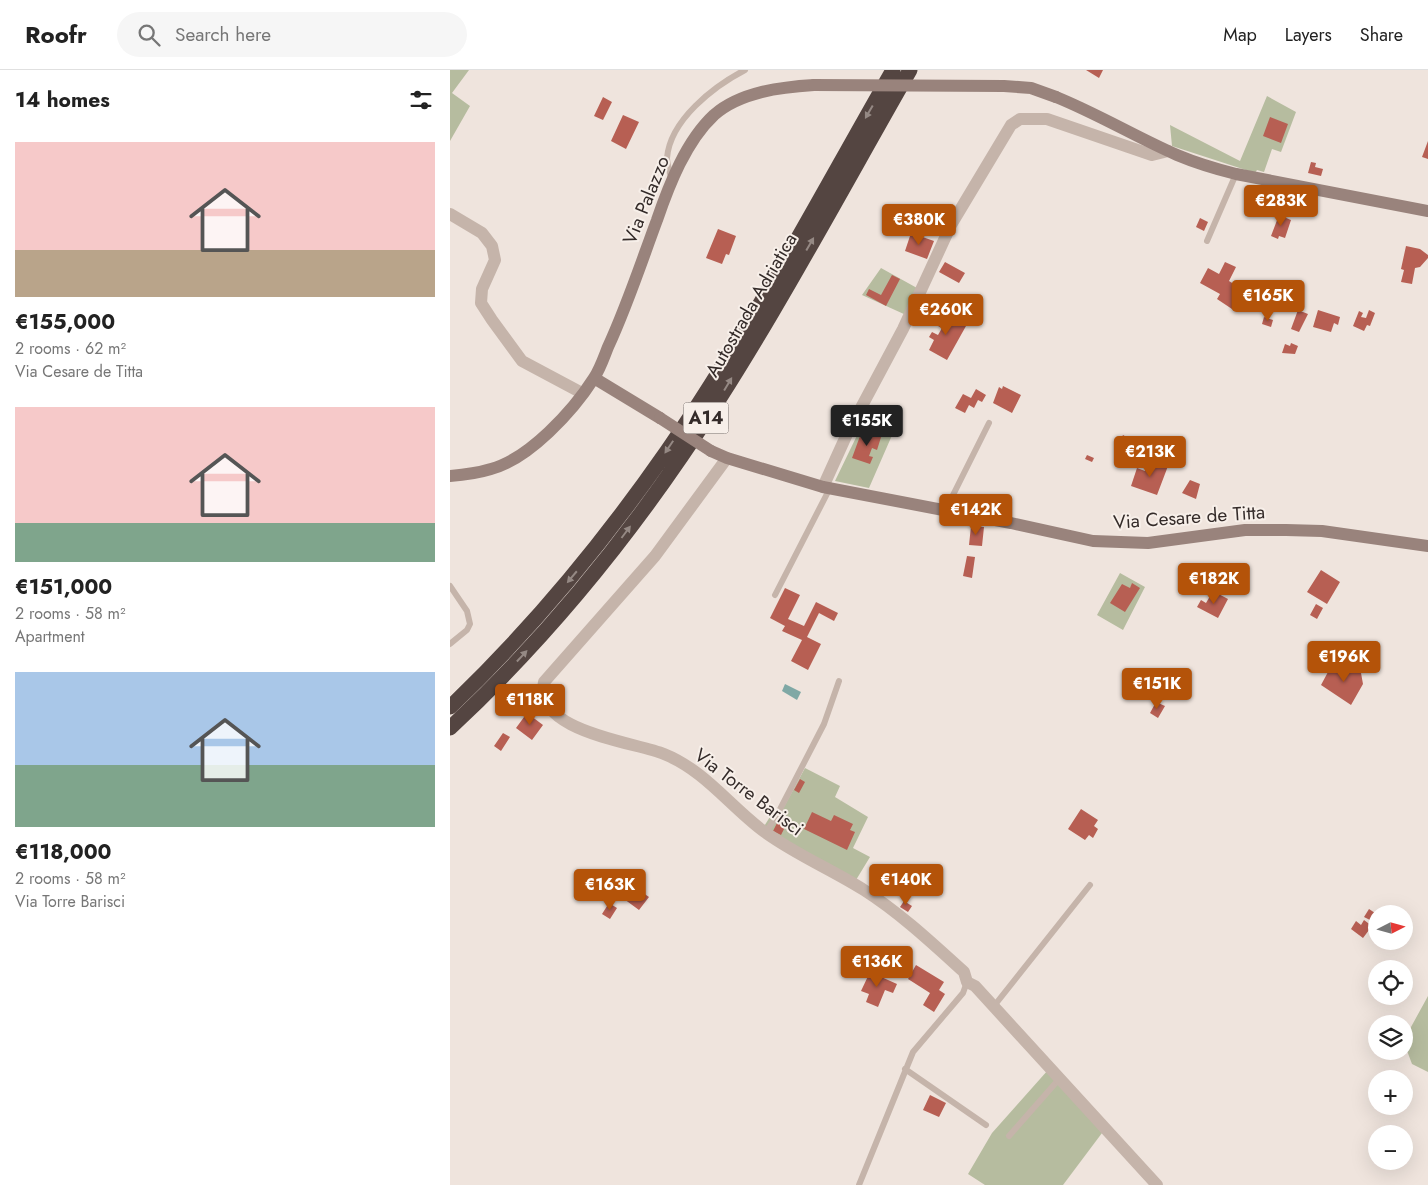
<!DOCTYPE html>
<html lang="en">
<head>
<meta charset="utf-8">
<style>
  :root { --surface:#fff; --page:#f6f6f6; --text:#222; --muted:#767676; --line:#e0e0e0; --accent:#b45309 }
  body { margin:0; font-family:Jost,sans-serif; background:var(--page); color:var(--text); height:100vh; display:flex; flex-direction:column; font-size:19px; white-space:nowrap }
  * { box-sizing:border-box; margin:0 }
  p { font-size:16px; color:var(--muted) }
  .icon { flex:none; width:28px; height:28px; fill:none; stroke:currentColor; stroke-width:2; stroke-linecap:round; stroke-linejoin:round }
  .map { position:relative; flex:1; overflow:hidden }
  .details { display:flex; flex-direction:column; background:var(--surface); width:450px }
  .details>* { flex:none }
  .needle { width:32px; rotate:84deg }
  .fabs { position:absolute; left:918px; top:835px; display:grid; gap:10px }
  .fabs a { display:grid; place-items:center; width:45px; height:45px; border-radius:50%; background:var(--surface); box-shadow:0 5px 20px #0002; font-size:25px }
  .price { position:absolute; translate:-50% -42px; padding:0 11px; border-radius:5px; background:var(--accent); color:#fff; font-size:16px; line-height:32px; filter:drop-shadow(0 1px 2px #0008) }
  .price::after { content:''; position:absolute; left:50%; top:30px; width:15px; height:11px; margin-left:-8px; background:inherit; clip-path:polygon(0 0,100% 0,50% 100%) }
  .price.active { background:#222; color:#fff }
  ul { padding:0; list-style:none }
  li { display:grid; align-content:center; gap:10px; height:265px; padding:0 15px }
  li span { display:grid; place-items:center; height:155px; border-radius:0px; color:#555 }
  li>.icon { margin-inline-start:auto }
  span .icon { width:90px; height:90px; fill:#fffc; stroke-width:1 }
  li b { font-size:21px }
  h2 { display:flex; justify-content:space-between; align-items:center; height:60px; padding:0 15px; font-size:21px }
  header { display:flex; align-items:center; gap:30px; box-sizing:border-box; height:70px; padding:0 25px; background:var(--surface); border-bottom:1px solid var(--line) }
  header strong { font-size:24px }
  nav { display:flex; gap:28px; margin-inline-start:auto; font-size:18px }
  .search { width:350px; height:45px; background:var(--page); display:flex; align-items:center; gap:12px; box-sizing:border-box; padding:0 18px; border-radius:28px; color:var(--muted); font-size:19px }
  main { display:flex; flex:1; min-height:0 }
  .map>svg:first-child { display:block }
</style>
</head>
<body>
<header>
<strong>Roofr</strong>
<div class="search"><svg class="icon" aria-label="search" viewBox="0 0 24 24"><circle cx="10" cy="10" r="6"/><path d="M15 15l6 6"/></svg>Search here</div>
<nav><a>Map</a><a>Layers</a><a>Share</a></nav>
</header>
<main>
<section class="details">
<h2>14 homes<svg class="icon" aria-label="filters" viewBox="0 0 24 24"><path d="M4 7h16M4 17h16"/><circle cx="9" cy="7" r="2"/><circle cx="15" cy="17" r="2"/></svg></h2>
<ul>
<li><span style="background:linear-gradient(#f6c9c9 70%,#b9a48a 0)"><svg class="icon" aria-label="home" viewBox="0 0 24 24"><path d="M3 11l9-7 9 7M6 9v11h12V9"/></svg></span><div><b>€155,000</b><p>2 rooms · 62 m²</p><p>Via Cesare de Titta</p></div></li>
<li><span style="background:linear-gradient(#f6c9c9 75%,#7fa58c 0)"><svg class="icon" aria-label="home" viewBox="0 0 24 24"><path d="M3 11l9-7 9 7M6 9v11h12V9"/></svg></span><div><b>€151,000</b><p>2 rooms · 58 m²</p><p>Apartment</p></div></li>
<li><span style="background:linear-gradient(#a9c7e8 60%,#7fa58c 0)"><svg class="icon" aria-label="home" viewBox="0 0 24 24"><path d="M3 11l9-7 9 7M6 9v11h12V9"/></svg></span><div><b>€118,000</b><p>2 rooms · 58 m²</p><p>Via Torre Barisci</p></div></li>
</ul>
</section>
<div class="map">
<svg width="978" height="1115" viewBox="0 0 978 1115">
  <rect width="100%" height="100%" fill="#efe4dd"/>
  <!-- green -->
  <path fill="#b6bc9f" d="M0 0H19L2 23 20 36 0 71Z
    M817 26 846 42 831 82 822 79 814 102 807 100 805 103 722 76 720 55 790 91Z
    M431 198 467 218 456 245 412 225Z
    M413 353 443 363 419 418 385 411Z
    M670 503 695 517 673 560 647 545Z
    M355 698 390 716 385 727 418 747 403 778 420 787 406 810 313 758 323 742 329 746Z
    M978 926V1002L962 994 956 978 961 957Z
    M598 1000 652 1063 613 1115H535L518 1104 542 1063Z"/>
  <!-- water -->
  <path fill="#7fa8a5" d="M335 614 351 622 347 630 332 621Z"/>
  <!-- building -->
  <path fill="#b75f53" d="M636 0H653L649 8Z
    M153 27 162 32 153 50 144 46Z
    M173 45 189 52 176 79 161 71Z
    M820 47 838 54 831 73 813 66Z
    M978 71V89L972 87Z
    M861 92 866 93 865 97 873 99 871 106 858 103Z
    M829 145 841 150 835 168 829 166 828 169 821 166Z
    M750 148 758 152 754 161 746 157Z
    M268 159 286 166 279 185 276 184 272 194 256 188Z
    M461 163 484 171 477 189 455 181Z
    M956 176 970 179 978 185V188L970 197 965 198 962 214 951 212 954 200 951 199Z
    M495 192 515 203 509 213 489 202Z
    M775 192 786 197 779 211 787 216 790 211 799 216 785 241 767 229 770 224 750 213 758 198 769 204Z
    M442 205 450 209 436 236 416 225 419 219 431 225Z
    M848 240 858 244 849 262 841 259Z
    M868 240 890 247 888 255 884 253 881 262 863 257Z
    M919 240 925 243 920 256 917 255 914 261 903 256 909 241 913 243 911 247 916 248Z
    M489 242 516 256 497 290 479 280 484 270 479 267 482 262 488 265 492 258 484 254Z
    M814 247 823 250 821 257 812 254Z
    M841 273 848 276 845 284 832 283 835 274 840 276Z
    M553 316 571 325 562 343 543 333 549 317 552 319Z
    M526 319 536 325 532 332 528 330 524 338 519 335 515 343 505 338 513 324 521 328Z
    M417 359 432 364 427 380 422 378 419 386 423 387 420 394 402 388 410 366 419 369 421 363 416 362Z
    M673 365 678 368 674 377 695 387 692 395 665 381Z
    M637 385 644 388 642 392 635 389Z
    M699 390 718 396 707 425 681 416 687 398 695 401Z
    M740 410 750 414 746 429 732 423Z
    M521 456 534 457 532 476 519 475Z
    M517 486 525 487 522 508 513 506Z
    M871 500 890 512 877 534 857 522Z
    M682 513 690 518 675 542 660 533 672 514 680 518Z
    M335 518 350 525 338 549 354 556 366 532 388 543 384 551 369 543 357 567 371 574 358 600 341 591 352 570 332 561 335 556 320 548Z
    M763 521 778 529 768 548 747 537 751 530 756 533Z
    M866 534 873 538 867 549 860 545Z
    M886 596 895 601 898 597 907 600 908 603H911L913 614 901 635 871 615 878 602 880 603Z
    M706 632 715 636 708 648 700 643Z
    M77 643 93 655 82 670 66 658Z
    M53 663 60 667 51 681 44 676Z
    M350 709 355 712 349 723 344 720Z
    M631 739 648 750 644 756 648 759 643 768 639 765 635 770 618 759Z
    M362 742 381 751 384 745 403 754 400 760 405 762 397 780 354 759Z
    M330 747 338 751 331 765 323 761Z
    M183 816 199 827 189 840 174 829Z
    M454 831 462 836 458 842 450 837Z
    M159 833 167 838 160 849 152 844Z
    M919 839 925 843 920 850 914 847Z
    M914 850 922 856 913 868 901 859 906 851 911 855Z
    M466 895 494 912 489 920 495 924 484 942 473 935 480 923 458 909Z
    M420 902 447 914 443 923 435 920 428 937 416 932 419 924 411 921Z
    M480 1025 496 1033 489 1047 473 1040Z"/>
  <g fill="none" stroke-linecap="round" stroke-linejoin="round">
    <!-- lane -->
    <path stroke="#c5b4aa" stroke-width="6" d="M221 108C220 102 217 94 217 88 220 50 264 16 295 0
      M757 171 786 104
      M495 441 539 353
      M0 516 17 541 20 554 17 560 0 574
      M325 525 380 418
      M315 763 325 749 374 654 389 611
      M544 936 640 815
      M455 999 536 1055
      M559 1066 610 1008
      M409 1115 463 982 513 923 517 912"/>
    <!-- street -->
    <path stroke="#c5b4aa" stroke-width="12" d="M0 144 32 163 42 176 45 190 32 219 31 233 42 250 72 291 132 323
      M277 388 205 486 94 612C83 662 185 672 214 684 254 700 279 735 312 760 344 784 381 799 414 820 450 843 482 873 514 902L517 912 525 916 707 1115
      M373 417 397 364 453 259 501 155 561 55 570 49H597L702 85 718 81"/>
    <!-- secondary -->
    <path stroke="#99837c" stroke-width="12" d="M606 27C648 44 686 67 727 85 746 93 766 99 786 104L978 141
      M144 308 210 348
      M261 381 277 388 373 417 561 453 643 471 698 473 795 460H836L872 461 978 476
      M0 406C13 405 28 403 41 399 79 389 123 341 144 308 150 299 154 287 158 277 177 236 191 193 207 150 219 115 236 71 264 45 290 22 331 17 364 15"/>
    <!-- highway -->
    <path stroke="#544541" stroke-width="15" d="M0 637C81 560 153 473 217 381 301 259 370 127 443 0
      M0 658C87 577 164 485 231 387 315 264 386 129 460 0"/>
    <!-- secondary-bridge -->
    <path stroke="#99837c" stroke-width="12" d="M364 15 554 16 581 18 606 27
      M210 348 261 381"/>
  </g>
  <!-- one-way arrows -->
  <defs><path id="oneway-solid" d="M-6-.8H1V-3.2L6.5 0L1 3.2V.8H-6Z" transform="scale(1.25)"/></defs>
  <g fill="#958984">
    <use href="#oneway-solid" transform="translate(419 42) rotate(120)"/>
    <use href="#oneway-solid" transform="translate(360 174) rotate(-60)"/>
    <use href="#oneway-solid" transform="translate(278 314) rotate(-59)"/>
    <use href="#oneway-solid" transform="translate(219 377) rotate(124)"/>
    <use href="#oneway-solid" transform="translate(176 462) rotate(-53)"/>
    <use href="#oneway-solid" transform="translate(122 507) rotate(130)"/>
    <use href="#oneway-solid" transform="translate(72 586) rotate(-47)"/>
  </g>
  <g text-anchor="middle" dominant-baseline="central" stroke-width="4" stroke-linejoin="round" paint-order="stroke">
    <!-- shield labels -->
    <rect fill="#f7efe9" stroke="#6e6663" stroke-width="1" x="233.5" y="332.5" width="45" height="31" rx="4"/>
    <g font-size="18" font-weight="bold" fill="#342b29">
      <text x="256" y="348">A14</text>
    </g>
    <!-- street labels -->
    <g font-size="19" fill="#342b29" stroke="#f7efe9">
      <text transform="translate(196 130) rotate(-68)">Via Palazzo</text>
      <text transform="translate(301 235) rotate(-60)">Autostrada Adriatica</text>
      <text transform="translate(739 447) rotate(-4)">Via Cesare de Titta</text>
      <text transform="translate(299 722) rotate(37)">Via Torre Barisci</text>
    </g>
  </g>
</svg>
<div class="fabs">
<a><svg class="needle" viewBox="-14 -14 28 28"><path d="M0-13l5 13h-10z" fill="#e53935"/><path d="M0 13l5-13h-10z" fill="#767676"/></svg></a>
<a><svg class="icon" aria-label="locate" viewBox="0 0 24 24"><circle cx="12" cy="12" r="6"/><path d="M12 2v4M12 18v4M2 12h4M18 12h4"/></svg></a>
<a><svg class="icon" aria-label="layers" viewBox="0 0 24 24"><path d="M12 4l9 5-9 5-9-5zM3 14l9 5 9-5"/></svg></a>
<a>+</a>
<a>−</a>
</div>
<b class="price" style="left:831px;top:157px">€283K</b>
<b class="price" style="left:469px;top:176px">€380K</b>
<b class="price" style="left:818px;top:252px">€165K</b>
<b class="price" style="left:496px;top:266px">€260K</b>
<b class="price active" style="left:417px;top:377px">€155K</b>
<b class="price" style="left:700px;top:408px">€213K</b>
<b class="price" style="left:526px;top:466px">€142K</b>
<b class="price" style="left:764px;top:535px">€182K</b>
<b class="price" style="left:894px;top:613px">€196K</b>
<b class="price" style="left:707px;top:640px">€151K</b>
<b class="price" style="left:80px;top:656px">€118K</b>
<b class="price" style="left:456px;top:836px">€140K</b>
<b class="price" style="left:160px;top:841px">€163K</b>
<b class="price" style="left:427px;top:918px">€136K</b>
</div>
</main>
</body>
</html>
